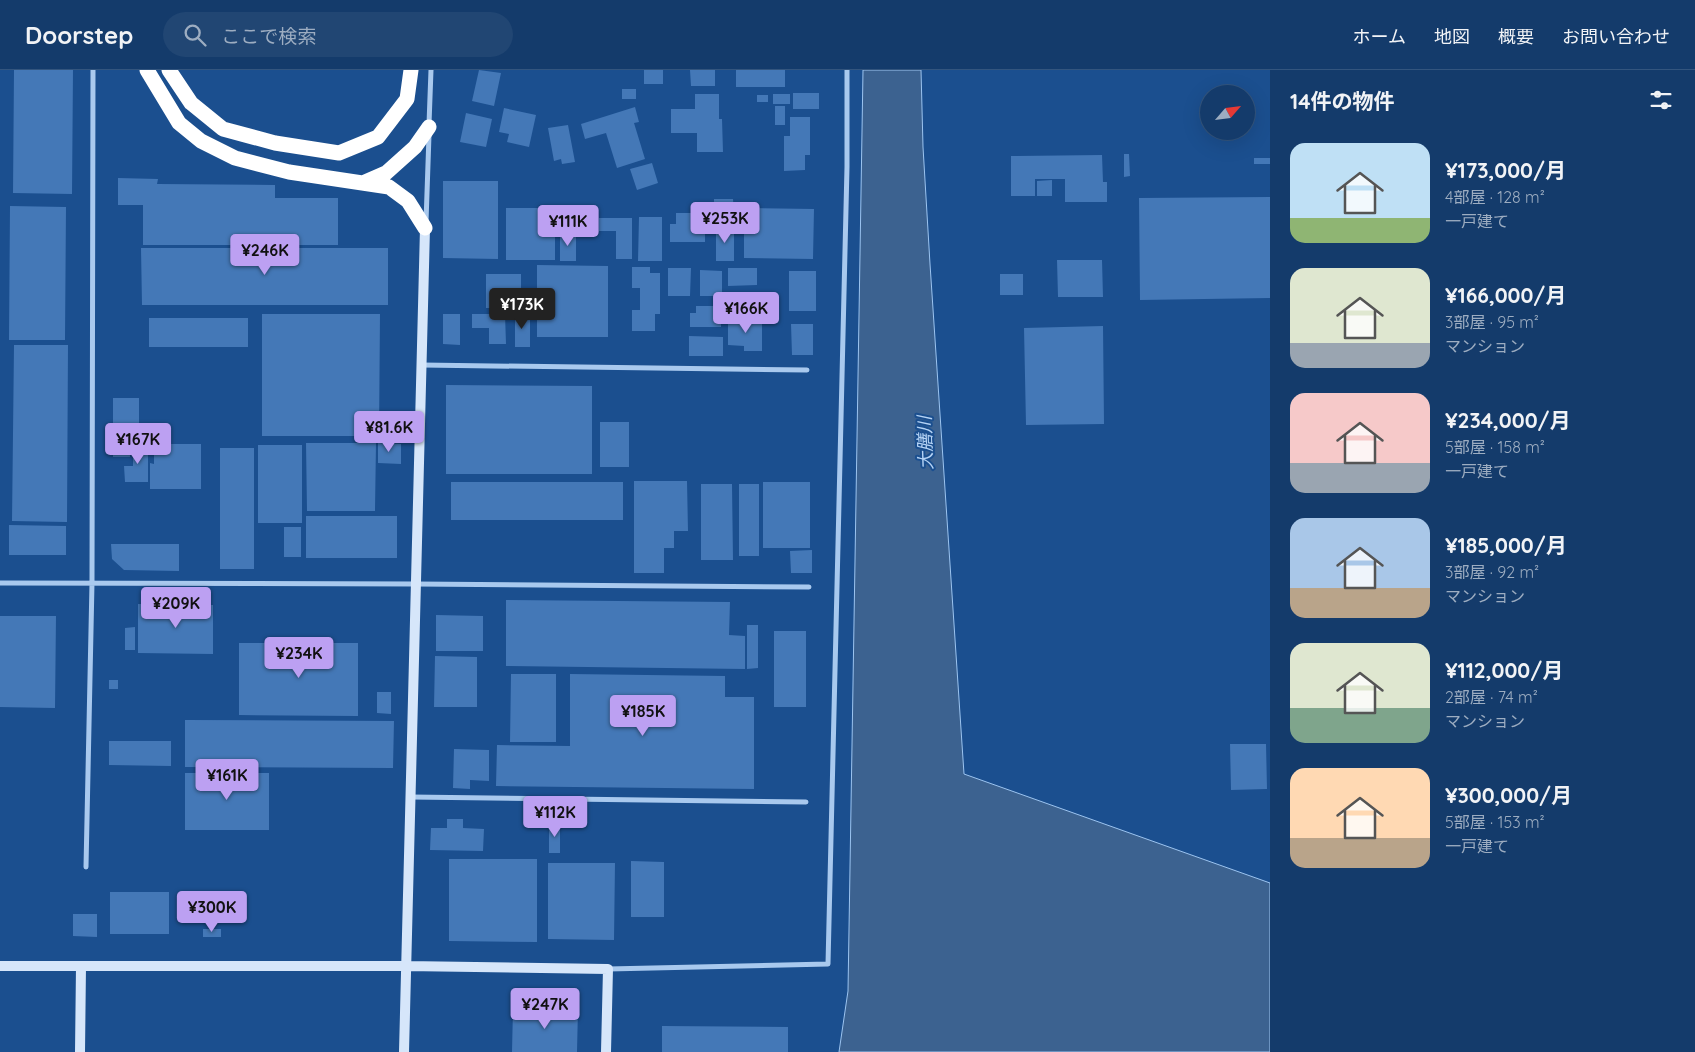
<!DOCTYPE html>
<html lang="ja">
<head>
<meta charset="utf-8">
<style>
  :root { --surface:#143b6b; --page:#214673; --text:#f1f3f6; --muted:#9dadc1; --line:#33557e; --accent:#bca0f2 }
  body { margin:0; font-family:Quicksand,"Noto Sans JP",sans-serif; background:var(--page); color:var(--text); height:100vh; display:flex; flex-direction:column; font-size:19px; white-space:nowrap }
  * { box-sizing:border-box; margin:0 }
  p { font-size:16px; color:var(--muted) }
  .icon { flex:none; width:28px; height:28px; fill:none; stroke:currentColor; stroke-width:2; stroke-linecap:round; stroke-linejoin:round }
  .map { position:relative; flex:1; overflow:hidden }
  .drawer { display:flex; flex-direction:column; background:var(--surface); width:425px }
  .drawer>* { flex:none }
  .needle { width:32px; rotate:62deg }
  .controls { position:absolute; left:1200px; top:15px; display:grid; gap:10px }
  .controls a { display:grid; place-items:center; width:55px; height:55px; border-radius:50%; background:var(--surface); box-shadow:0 5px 20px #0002,0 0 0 1px var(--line); font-size:25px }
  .price { position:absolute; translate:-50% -42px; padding:0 11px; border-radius:5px; background:var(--accent); color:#111; font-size:16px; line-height:32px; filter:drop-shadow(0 1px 2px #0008) }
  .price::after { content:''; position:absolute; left:50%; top:30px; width:15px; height:11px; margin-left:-8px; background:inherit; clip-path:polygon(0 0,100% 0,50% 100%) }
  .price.current { background:#222; color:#fff }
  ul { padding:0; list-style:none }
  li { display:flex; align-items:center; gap:15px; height:125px; padding:0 20px }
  li span { display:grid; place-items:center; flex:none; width:140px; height:100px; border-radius:15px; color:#555 }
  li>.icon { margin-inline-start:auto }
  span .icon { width:60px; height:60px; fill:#fffc; stroke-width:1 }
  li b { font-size:21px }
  h2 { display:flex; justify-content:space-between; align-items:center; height:60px; padding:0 20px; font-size:21px }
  header { display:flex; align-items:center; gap:30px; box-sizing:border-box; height:70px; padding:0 25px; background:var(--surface); border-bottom:1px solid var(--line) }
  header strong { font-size:24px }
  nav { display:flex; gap:28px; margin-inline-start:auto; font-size:18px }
  .search { width:350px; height:45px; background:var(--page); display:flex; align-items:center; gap:12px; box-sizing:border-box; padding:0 18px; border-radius:28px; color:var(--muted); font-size:19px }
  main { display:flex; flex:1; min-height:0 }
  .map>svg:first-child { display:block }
</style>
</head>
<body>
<header>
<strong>Doorstep</strong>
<div class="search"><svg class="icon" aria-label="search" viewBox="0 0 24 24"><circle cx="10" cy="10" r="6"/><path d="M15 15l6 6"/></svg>ここで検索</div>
<nav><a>ホーム</a><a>地図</a><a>概要</a><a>お問い合わせ</a></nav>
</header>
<main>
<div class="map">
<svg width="1270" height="982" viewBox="0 0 1270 982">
  <rect width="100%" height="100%" fill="#1b4f8f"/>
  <!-- water -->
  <path fill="#3c6290" stroke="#9cc4f0" d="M863 0H921L923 77 930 194 964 704 1270 813V982H839L848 921Z"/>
  <!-- building -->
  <path fill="#4478b7" d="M14 0H73L72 124 13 123Z
    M479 0 501 3 494 36 472 31Z
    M644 0H663V14H644Z
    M690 0H715V16H691Z
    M736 0H785V17H736Z
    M622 19H636V29H622Z
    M793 23H819V39H793Z
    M695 24H719V49H722L723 82H697V63H671V39H695Z
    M773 24H790V34H773Z
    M757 25H768V32H757Z
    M775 36H785V55H775Z
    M635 37 639 52 634 53 645 89 617 98 606 63 585 69 581 54Z
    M504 38 536 45 529 77 507 72 509 64 499 62Z
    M466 43 492 49 486 77 460 72Z
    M790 47H810V85H805V100L784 101V66H790Z
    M568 55 575 92 562 94 561 89 554 91 548 58Z
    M1124 84H1129L1130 106 1124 107Z
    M1102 85 1103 112H1107V132H1065V109H1035V126H1011V86Z
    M1254 88H1270V94H1254Z
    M652 93 658 113 637 120 630 99Z
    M118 108 158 109 157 114 275 115V128H338V175H143V135H118Z
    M1052 110V126H1037V111Z
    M443 111H498V189L443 188Z
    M1270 127V228L1140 230 1139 128Z
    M714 129H733L734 143H714Z
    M10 136 66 137 65 270H9Z
    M506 138H555V190H506Z
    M744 138 814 139 813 189 744 188Z
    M676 143H705V172H670V154H676Z
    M639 147H662V191H638Z
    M599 148H632V189H616V161H599Z
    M716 157H734V191H716Z
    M560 162H576V191H560Z
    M141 178H388V235H142Z
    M1057 190H1102L1103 227H1058Z
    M537 195 608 196V267H537Z
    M632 197H650V203H660V244H655V261H632V240H640V218H632Z
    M668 198H691L690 226H668Z
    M728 198H757V215L728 216Z
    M700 200 722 201V226H700Z
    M789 201H816V241H789Z
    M486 204H521V238H486Z
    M1000 204H1023V225H1000Z
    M696 236H721V257H690V243H696Z
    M262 244H380L379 366H262Z
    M443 244H460V275L443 274Z
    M472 244H505L506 274H489V258H472Z
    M515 244H530V277H515Z
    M149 248H248V277H149Z
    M728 250H762V281H744V276L728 275Z
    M791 254H813V285H792Z
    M1103 256 1104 354 1026 355 1024 258Z
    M689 266 723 267V286H689Z
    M14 275H68L67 452 12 451Z
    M446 315 592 316V404H446Z
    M113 328H139V368H113Z
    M600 352H629V397H600Z
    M113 373H130V387H113Z
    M133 373H148V412H125L124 396H133Z
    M306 373H376L375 441H307Z
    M378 373 401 374V394L378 393Z
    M154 374H201V419H150V393L154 394Z
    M258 375H302V453H258Z
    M220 378H254V499H220Z
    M634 411H687L688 461H674V478H664V503H634Z
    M451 412H623V450H451Z
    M763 412H810V478H763Z
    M701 414H732L733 490H701Z
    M739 414H759V486H739Z
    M306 446H397V488H306Z
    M9 455 66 456V485H9Z
    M284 457H301V487H284Z
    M111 474H179V501L124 500 112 489Z
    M812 480V503H791L790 481Z
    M506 530 730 532 729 565 745 566V599L506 596Z
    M138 534 213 535V584L138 583Z
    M436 545 483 546V581H436Z
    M0 546H56L55 638 0 637Z
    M747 555H758V598L747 599Z
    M135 557V580H125V558Z
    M774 561H806V637H774Z
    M239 573H358V646L239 645Z
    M435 586 477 587V637H434Z
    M511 604H556V672H510Z
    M570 604 725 606V627H754V719L496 716 497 675 570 676Z
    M109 610H118V619H109Z
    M377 622H391V644L377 643Z
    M185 650 394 651 393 698 185 697Z
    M109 671H171V696L109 695Z
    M1230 674H1266L1267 719 1231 720Z
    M454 679 489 680V711L470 710V719L453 718Z
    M185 703H269V760H185Z
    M447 749H463V758L484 759 483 781 430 780 431 758H447Z
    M549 752H560V783H549Z
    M449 789H537V872L449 871Z
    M631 791 664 792V847H631Z
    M548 793H615L614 870 548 869Z
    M110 822H169V864H110Z
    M73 844H97V867L73 866Z
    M203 859H221V867H203Z
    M513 938 578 939 577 982H512Z
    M662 956 788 957V982H662Z"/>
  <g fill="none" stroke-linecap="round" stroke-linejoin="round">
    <!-- street -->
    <path stroke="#a9c9ee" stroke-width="5" d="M429 54 431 0
      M426 152 429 65
      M422 295 807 300
      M0 513 416 514 809 517
      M411 727 806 732
      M86 797 92 513 93 0
      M608 899 828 894 847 97V0"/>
    <!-- secondary -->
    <path stroke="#d6e6fa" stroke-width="10" d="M0 896H406L608 899 606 982
      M80 982 81 896
      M404 982 425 158"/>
    <!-- highway -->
    <path stroke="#fff" stroke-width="15" d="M147 0 179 53 201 71 235 88 289 102 389 117 408 131 425 158
      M169 0 191 33 223 59 275 73 339 83 378 67 407 29 411 0
      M363 113 386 103 415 77 429 57"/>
  </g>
  <g text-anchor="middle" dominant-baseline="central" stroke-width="4" stroke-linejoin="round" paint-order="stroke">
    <!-- water labels -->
    <g font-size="18" font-style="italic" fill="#b5d3f5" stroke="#1b4f8f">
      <text transform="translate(925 373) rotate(-92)">大膳川</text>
    </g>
  </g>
</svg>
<div class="controls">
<a><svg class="needle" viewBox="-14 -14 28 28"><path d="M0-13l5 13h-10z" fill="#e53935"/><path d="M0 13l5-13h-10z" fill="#9dadc1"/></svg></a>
</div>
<b class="price" style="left:725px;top:174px">¥253K</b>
<b class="price" style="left:568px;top:177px">¥111K</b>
<b class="price" style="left:265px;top:206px">¥246K</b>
<b class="price current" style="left:522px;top:260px">¥173K</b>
<b class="price" style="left:746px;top:264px">¥166K</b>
<b class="price" style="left:389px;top:383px">¥81.6K</b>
<b class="price" style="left:138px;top:395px">¥167K</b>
<b class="price" style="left:176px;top:559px">¥209K</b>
<b class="price" style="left:299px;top:609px">¥234K</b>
<b class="price" style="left:643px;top:667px">¥185K</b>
<b class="price" style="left:227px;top:731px">¥161K</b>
<b class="price" style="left:555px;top:768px">¥112K</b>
<b class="price" style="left:212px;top:863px">¥300K</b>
<b class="price" style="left:545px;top:960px">¥247K</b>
</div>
<section class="drawer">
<h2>14件の物件<svg class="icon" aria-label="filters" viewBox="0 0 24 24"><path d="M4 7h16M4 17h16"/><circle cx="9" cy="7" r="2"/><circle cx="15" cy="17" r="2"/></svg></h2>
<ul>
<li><span style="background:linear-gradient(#bfe0f5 75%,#8fb573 0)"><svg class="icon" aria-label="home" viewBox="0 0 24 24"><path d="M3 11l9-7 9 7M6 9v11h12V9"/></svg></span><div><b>¥173,000/月</b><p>4部屋 · 128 m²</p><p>一戸建て</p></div></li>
<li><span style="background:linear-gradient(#dfe7d0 75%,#9aa5b1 0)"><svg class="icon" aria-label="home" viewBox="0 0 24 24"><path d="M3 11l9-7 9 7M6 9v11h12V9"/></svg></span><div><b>¥166,000/月</b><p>3部屋 · 95 m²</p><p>マンション</p></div></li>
<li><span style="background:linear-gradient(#f6c9c9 70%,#9aa5b1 0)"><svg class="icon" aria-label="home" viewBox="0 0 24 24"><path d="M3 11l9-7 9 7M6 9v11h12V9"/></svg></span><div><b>¥234,000/月</b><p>5部屋 · 158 m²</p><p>一戸建て</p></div></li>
<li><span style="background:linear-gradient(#a9c7e8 70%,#b9a48a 0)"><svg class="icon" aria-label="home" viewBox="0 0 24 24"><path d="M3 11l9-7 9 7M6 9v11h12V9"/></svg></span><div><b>¥185,000/月</b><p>3部屋 · 92 m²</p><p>マンション</p></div></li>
<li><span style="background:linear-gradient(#dfe7d0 65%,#7fa58c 0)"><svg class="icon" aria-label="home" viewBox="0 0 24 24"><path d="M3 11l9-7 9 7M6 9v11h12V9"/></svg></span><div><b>¥112,000/月</b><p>2部屋 · 74 m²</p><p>マンション</p></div></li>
<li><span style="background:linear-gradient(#ffd9b3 70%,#b9a48a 0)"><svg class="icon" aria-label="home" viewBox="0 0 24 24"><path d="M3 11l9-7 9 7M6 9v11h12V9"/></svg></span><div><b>¥300,000/月</b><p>5部屋 · 153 m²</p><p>一戸建て</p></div></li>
</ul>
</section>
</main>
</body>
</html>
